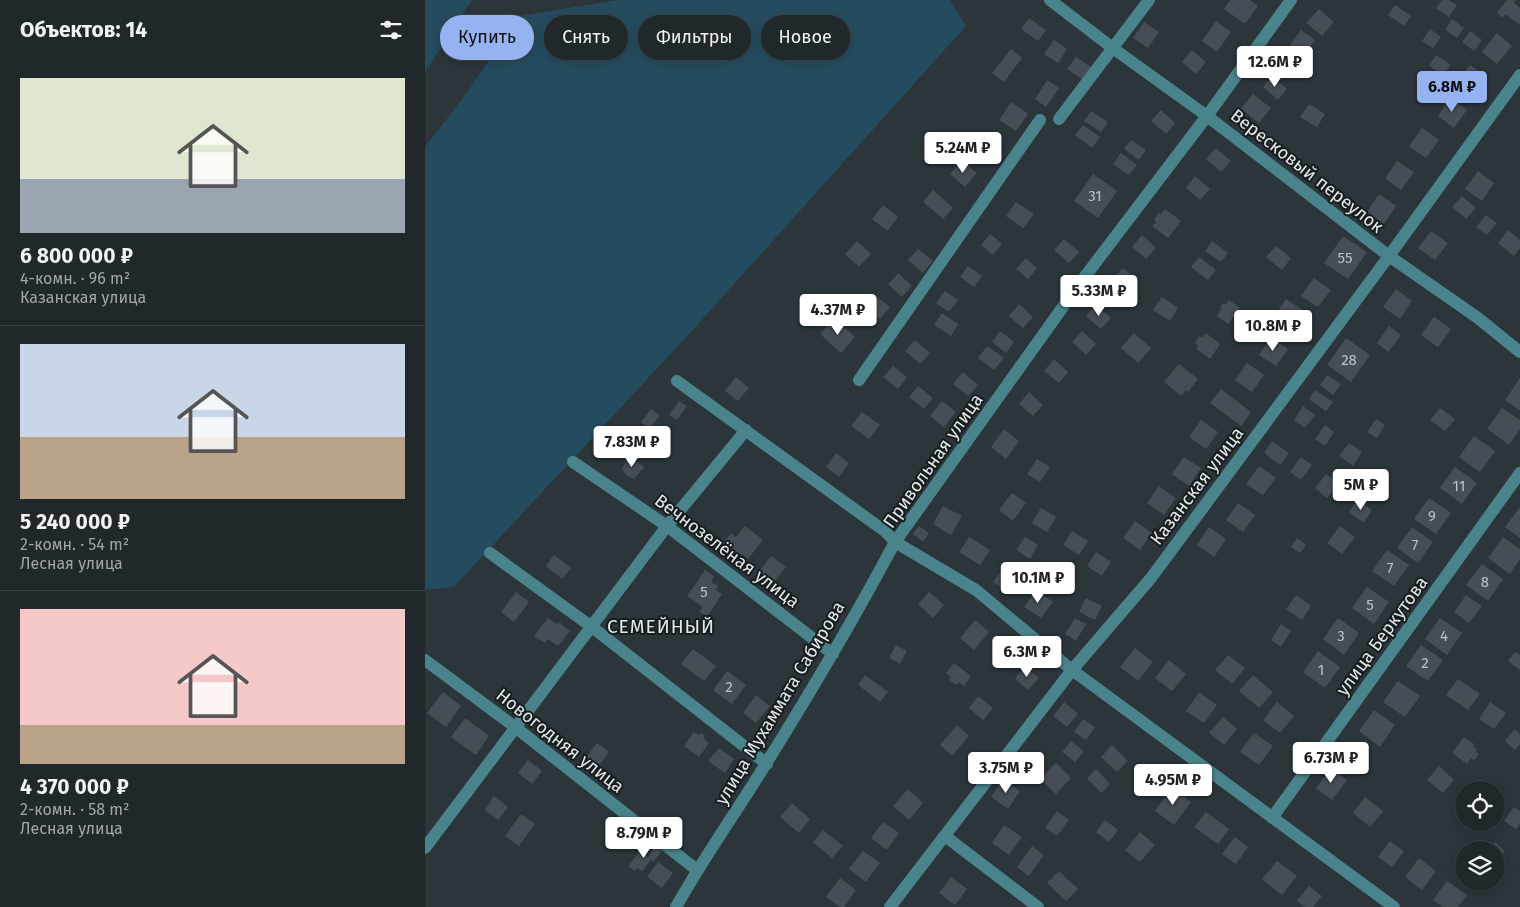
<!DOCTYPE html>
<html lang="ru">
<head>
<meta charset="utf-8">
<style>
  :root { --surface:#20282c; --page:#283034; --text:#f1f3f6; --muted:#a2a6a9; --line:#3d4448; --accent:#95b2f1 }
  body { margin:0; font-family:"Fira Sans",sans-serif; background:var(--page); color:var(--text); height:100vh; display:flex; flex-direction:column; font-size:19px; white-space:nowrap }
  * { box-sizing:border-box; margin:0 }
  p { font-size:16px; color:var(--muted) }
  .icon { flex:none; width:28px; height:28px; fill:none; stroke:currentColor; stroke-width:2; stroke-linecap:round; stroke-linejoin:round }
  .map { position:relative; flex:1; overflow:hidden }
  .drawer { display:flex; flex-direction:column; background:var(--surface); width:425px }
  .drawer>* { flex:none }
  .guide { position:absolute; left:15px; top:15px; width:475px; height:45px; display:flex; gap:10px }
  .controls { position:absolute; left:1030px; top:781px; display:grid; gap:10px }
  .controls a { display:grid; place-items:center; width:50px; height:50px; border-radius:50%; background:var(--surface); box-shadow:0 2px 12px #0003,0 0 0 1px var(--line); font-size:25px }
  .price { position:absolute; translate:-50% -42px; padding:0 11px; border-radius:5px; background:#fff; color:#222; font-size:16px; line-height:32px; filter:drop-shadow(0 1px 2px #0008) }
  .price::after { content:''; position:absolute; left:50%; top:30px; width:15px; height:11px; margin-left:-8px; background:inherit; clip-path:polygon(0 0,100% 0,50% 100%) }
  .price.active { background:var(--accent); color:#111 }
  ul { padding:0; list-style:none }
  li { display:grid; align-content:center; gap:10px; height:265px; padding:0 20px }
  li+li { border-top:1px solid var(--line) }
  li span { display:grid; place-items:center; height:155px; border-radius:0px; color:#555 }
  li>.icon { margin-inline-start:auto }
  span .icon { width:90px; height:90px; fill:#fffc; stroke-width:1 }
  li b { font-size:21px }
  h2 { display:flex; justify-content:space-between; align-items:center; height:60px; padding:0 20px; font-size:21px }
  .chip { padding:0 18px; border-radius:22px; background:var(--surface); box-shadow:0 2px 12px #0003,0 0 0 1px var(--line); font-size:18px; line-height:45px }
  .chip.active { background:var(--accent); color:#111 }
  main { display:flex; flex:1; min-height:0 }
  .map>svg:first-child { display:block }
</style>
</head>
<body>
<main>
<section class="drawer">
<h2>Объектов: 14<svg class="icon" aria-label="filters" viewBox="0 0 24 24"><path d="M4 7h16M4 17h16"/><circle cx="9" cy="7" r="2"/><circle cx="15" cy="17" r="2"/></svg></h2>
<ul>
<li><span style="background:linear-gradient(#dfe7d0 65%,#9aa5b1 0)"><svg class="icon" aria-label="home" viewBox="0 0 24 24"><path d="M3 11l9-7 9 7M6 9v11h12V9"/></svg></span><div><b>6 800 000 ₽</b><p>4-комн. · 96 m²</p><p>Казанская улица</p></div></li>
<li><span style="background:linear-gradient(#c9d6e8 60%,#b9a48a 0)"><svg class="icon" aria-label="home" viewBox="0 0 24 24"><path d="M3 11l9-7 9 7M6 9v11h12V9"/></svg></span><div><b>5 240 000 ₽</b><p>2-комн. · 54 m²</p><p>Лесная улица</p></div></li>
<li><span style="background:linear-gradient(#f6c9c9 75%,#b9a48a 0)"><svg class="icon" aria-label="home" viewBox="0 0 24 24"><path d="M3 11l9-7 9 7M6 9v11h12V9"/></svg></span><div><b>4 370 000 ₽</b><p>2-комн. · 58 m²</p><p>Лесная улица</p></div></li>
</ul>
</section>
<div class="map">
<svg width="1095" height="907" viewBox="0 0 1095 907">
  <rect width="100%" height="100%" fill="#2b353a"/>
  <!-- green -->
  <path fill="#254c5e" d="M0 0H47L0 72Z
    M192 0H525L541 26 265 333 29 587 0 590V147L38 98 95 16Z"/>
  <!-- building -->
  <path fill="#474d56" d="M805 0H825L833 6 820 24 799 9Z
    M1017 0H1024L1032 5 1024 17 1011 8Z
    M1082 0H1091L1089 3 1095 8V25L1080 14 1078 18 1072 13Z
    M970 5 986 16 979 26 963 15Z
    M894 9 909 22 897 36 881 23Z
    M604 18 621 30 613 41 596 29Z
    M1027 19 1039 28 1032 38 1020 30Z
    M791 21 806 32 792 52 777 41Z
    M719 22 734 32 723 48 708 38Z
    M1005 29 1016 37 1008 48 997 41Z
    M876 30 890 40 879 56 864 46Z
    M1045 31 1057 40 1049 51 1037 42Z
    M1072 33 1087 46 1072 64 1057 52Z
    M629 40 642 49 633 63 619 54Z
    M586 49 597 58 579 82 567 73Z
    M767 50 781 62 771 74 757 62Z
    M1011 55 1026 65 1018 75 1004 66Z
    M651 57 666 67 657 79 642 69Z
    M1045 65 1062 77 1049 94 1032 82Z
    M847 76 862 89 853 100 838 87Z
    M622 80 634 88 621 107 610 99Z
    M828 94 846 108 834 123 816 109Z
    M1025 98 1042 110 1029 128 1013 116Z
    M586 102 603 114 591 131 574 120Z
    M884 104 900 114 892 127 875 117Z
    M736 110 750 123 741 134 726 121Z
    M666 111 683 122 676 132 659 121Z
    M658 125 675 137 667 148 650 135Z
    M997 128 1014 140 1001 158 984 146Z
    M706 140 721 150 714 160 699 149Z
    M791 148 806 161 796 172 781 159Z
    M696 153 712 165 704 175 688 164Z
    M537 160 552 173 540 187 525 174Z
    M972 161 989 172 976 190 960 178Z
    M1053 171 1069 183 1057 201 1040 189Z
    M668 174 692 191 673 218 649 201Z
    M770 176 785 189 775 200 761 188Z
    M508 190 528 208 518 219 498 202Z
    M954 194 971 206 959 224 942 212Z
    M1037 196 1051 208 1041 219 1027 207Z
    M591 202 609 214 598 228 581 216Z
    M458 205 473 217 462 231 447 219Z
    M740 209 756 221 743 238 727 226 731 222 729 220 734 212 736 214Z
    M1061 215 1072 223 1062 235 1051 227Z
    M1083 230 1095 240V248L1089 256 1073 243Z
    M1006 231 1023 243 1010 260 993 248Z
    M565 234 577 244 568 255 556 245Z
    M717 235 731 248 721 259 707 247Z
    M918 236 942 252 923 279 899 263Z
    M639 239 654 252 644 263 629 250Z
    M432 241 446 254 434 267 420 254Z
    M787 241 803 253 796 262 780 251Z
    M851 246 866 258 857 270 841 257Z
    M493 249 508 261 498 273 483 260Z
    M774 257 791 270 783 280 766 267Z
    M601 258 612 268 603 279 591 269Z
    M543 266 557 276 549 287 535 277Z
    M698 268 713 281 703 292 688 279Z
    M473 273 487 286 477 297 463 284Z
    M889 278 906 290 893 307 876 296Z
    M971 289 987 301 975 319 958 307Z
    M520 291 533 300 524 312 511 303Z
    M450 295 465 307 455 319 441 306Z
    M737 297 753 308 745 321 728 310Z
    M861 299 885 315 866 342 842 326Z
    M804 300 815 308 803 324 792 316 797 308 795 307 798 303 800 305Z
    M594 304 608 317 598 328 584 316Z
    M671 305 686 318 676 329 661 316Z
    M517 313 533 324 526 336 509 325Z
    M1009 317 1026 329 1013 347 996 335Z
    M409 318 430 337 416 353 395 334Z
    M964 326 976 335 963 352 952 343Z
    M575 331 589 342 581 353 567 342Z
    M657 331 671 344 661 355 647 342Z
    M709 333 726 348 713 363 696 348Z
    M781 333 795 344 785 359 771 349 773 345 770 343 774 336 777 338Z
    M846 337 863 349 851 366 834 355Z
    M921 338 945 355 926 382 902 365Z
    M490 340 505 353 495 364 480 351Z
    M562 346 579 358 569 370 553 358Z
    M629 359 643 372 634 383 619 371Z
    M822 363 839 375 827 392 810 380Z
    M754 364 773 379 763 392 761 390 756 396 739 382Z
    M468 366 482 377 473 389 458 377Z
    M538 372 553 385 543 396 528 384Z
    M902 375 916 384 908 395 895 385Z
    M311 377 324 388 313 401 300 391Z
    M1095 378V411L1080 400Z
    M493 386 508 398 499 409 484 397Z
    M796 389 826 412 816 426 785 403Z
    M890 390 908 402 901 411 884 399Z
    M604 392 618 405 608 416 594 404Z
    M254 401 262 406 252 420 244 415Z
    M517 401 531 412 519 427 505 416Z
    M878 406 890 415 880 428 869 420Z
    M1015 408 1030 419 1020 431 1005 420Z
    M1077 408 1095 420V429L1084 445 1062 429Z
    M226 409 235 416 224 429 216 422Z
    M437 412 455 425 444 439 426 426Z
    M951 419 960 425 952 438 942 432Z
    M776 420 793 432 781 449 764 437Z
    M900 425 909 432 900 446 890 439Z
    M579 429 594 441 581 459 566 447Z
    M1049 436 1070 451 1055 472 1034 457Z
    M847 441 864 453 855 465 839 453Z
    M924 443 937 452 928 466 914 456Z
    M411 453 424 463 414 477 401 467Z
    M206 457 219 467 209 479 201 475 197 469 200 463Z
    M759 457 776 468 764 486 747 474Z
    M876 457 887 465 876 480 865 472Z
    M612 459 625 467 615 482 602 474Z
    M834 466 851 478 838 495 821 484Z
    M1030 467 1052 483 1037 504 1015 488Z
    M901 474 914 484 902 498 890 488Z
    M734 486 751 498 739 515 722 503Z
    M587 493 601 503 588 521 574 510Z
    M1004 498 1026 513 1011 534 989 519Z
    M932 500 947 510 939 523 924 512Z
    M813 503 830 515 818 532 801 520Z
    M518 506 537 516 526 535 508 524Z
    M1095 507V538L1080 527Z
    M616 508 631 517 622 532 607 523Z
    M710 521 727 533 715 550 698 538Z
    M320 526 338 540 323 559 315 553 313 556 309 552 304 558 293 550 306 533 311 537Z
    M494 526 504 533 498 542 488 534Z
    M915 526 930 537 917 554 902 543Z
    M784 527 801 539 789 557 772 545Z
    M987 527 1008 542 993 563 972 548Z
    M647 531 663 541 654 555 638 545Z
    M544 537 565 550 555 565 534 552Z
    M600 537 613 545 605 559 591 550Z
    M1078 537 1095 549V559L1085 574 1063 558Z
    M872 538 881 545 875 553 866 547Z
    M962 550 984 565 969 586 947 571Z
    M671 552 686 562 677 576 662 566Z
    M129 555 146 568 137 579 121 566Z
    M346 556 361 567 344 588 330 577Z
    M1057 564 1078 579 1063 601 1041 585Z
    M626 565 641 574 632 589 617 580Z
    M578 568 594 579 584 593 568 582Z
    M280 570 289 576 286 582 293 586 291 590 297 594 282 617 274 612 278 607 262 596Z
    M942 587 964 602 949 624 927 608Z
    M611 590 628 602 616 618 599 607Z
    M91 592 104 602 89 622 76 612Z
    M504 592 519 605 508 618 493 604Z
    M871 595 886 606 877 620 861 609Z
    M1041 595 1057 606 1044 623 1029 612Z
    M661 598 677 606 670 620 654 612Z
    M123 618 131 624 133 622 145 631 133 646 123 639 120 643 109 636Z
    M650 618 661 624 651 641 640 634Z
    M913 618 934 633 919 655 898 639Z
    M1015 618 1037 633 1022 655 1000 639Z
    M550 620 564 632 549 650 535 638Z
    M856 624 866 631 856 647 846 640Z
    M577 642 592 654 581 668 566 656Z
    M471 645 482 651 475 664 464 658Z
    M996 645 1018 660 1003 681 981 666Z
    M710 648 728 662 713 681 695 667Z
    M268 649 291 666 279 681 256 664Z
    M893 651 915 667 900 688 878 672Z
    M1090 652 1095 655V670L1083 661Z
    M803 655 820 668 807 684 790 670Z
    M744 660 761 674 747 691 730 678Z
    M529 663 546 676 539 686 534 682 532 685 524 680 526 677 521 673Z
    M600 667 614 678 603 690 590 679Z
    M302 671 321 685 307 704 288 690Z
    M440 675 463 692 455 702 433 685Z
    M828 675 848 692 834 708 814 691Z
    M1033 679 1055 694 1043 710 1021 695Z
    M973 681 995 696 980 717 958 702Z
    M18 692 36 706 21 727 2 713Z
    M774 692 792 705 779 723 761 711Z
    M331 695 345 706 331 723 318 713Z
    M553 696 568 708 558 720 544 708Z
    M639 702 653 714 642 727 628 716Z
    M852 702 869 716 855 733 838 720Z
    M1065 702 1081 713 1069 729 1054 719Z
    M949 710 970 725 955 747 934 731Z
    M798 717 812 729 799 745 784 733Z
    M40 718 64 736 51 755 26 737Z
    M658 719 670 727 661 740 649 732Z
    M532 725 544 736 527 756 515 745Z
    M1090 729 1095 734V744L1090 750 1080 741Z
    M269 732 274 735 276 733 280 735 278 738 284 743 274 757 259 746Z
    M829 733 848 746 834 765 815 752Z
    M1039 737 1049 744 1048 746 1052 750 1051 752 1054 754 1049 760 1046 758 1042 764 1027 753Z
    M646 741 659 751 650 762 637 752Z
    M172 743 184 752 171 770 159 760Z
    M687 745 703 761 692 772 676 757Z
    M294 748 309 759 300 773 283 761Z
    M601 752 614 764 602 777 589 765Z
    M103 760 117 771 107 784 93 773Z
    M631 763 646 778 631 794 615 779Z
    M1014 766 1029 780 1018 793 1002 780Z
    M722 768 740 781 729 796 711 783Z
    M906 768 922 780 907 800 891 788Z
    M671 769 685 784 676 793 662 778Z
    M578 780 595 791 583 809 566 797Z
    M747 788 766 802 749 825 730 811Z
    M483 789 498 803 484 820 468 806Z
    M69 796 83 807 73 820 60 810Z
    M940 797 958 811 945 827 928 813Z
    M367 803 385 819 374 833 355 817Z
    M1089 807 1095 811V823L1091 829 1079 821Z
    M632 811 644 820 632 836 620 828Z
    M781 812 804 829 793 844 769 827Z
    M96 814 110 824 94 846 80 836Z
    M680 820 693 830 684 842 671 832Z
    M458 822 474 833 462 850 446 838Z
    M579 825 597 837 584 855 567 843Z
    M398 830 418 846 407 858 388 842Z
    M715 832 730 845 715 862 700 850Z
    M810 837 823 847 811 864 797 854Z
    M965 841 979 851 967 867 953 857Z
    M1070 842 1080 851 1071 862V850H1063Z
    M230 846 237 851 228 862 226 860 217 871 212 868 210 871 203 866 215 851 223 857Z
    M607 846 619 855 604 876 592 867Z
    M438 851 455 863 441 882 424 869Z
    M994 858 1011 871 997 890 980 877Z
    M852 861 872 876 857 895 837 879Z
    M233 862 248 873 237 888 222 877Z
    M634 871 653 889 641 901 622 883Z
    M526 877 542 889 530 905 514 893Z
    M415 878 431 890 419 907H415L401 897Z
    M1022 881 1042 895 1033 907H1018L1008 900Z
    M884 886 897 896 888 907H880L872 901Z"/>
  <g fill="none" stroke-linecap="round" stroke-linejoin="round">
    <!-- minor -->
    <path stroke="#49838b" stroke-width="12" d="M625 0 689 49 782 116 964 256 1053 318 1095 352
      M866 0 782 116 655 283 470 542 551 590 647 670 969 907
      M634 119 724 0
      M434 380 615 120
      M148 462 242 526 408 654
      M65 553 167 627 342 764
      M0 660 90 727 272 870
      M847 818 1095 473
      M520 836 613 907
      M0 848 242 526 321 430
      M251 907C279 857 312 811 342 762 387 690 430 617 470 542L461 532 252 381
      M465 907 647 670 726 578 964 256 1095 75"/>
  </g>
  <g text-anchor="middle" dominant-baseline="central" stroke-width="4" stroke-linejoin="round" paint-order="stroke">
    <!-- number labels -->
    <g font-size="15" fill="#bbc1c6">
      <text x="670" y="196">31</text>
      <text x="920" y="258">55</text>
      <text x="924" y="360">28</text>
      <text x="1034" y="486">11</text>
      <text x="1007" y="516">9</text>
      <text x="990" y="545">7</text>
      <text x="965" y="568">7</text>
      <text x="1060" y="582">8</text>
      <text x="279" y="592">5</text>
      <text x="945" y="605">5</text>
      <text x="916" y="636">3</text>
      <text x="1019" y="636">4</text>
      <text x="1000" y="663">2</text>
      <text x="896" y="670">1</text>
      <text x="304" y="687">2</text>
    </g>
    <!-- street labels -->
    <g font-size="18" fill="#e2e8eb" stroke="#171c1e">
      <text transform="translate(882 171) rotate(38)">Вересковый переулок</text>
      <text transform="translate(508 461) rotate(-55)">Привольная улица</text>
      <text transform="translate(772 486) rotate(-53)">Казанская улица</text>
      <text transform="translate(302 551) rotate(37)">Вечнозелёная улица</text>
      <text transform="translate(957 636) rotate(-54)">улица Беркутова</text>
      <text transform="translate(355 703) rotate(-59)">улица Мухаммата Сабирова</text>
      <text transform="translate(135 741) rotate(38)">Новогодняя улица</text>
    </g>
    <!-- neighbourhood labels -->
    <g font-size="19" letter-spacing="1" fill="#e2e8eb" stroke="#171c1e">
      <text x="236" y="626">СЕМЕЙНЫЙ</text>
    </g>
  </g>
</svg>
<div class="controls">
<a><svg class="icon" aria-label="locate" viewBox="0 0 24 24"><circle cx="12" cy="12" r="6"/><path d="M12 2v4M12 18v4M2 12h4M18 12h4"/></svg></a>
<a><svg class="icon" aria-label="layers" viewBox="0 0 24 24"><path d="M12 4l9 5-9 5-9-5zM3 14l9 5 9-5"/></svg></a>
</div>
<b class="price" style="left:850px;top:88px">12.6M ₽</b>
<b class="price active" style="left:1027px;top:113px">6.8M ₽</b>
<b class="price" style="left:538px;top:174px">5.24M ₽</b>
<b class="price" style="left:674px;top:317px">5.33M ₽</b>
<b class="price" style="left:413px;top:336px">4.37M ₽</b>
<b class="price" style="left:848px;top:352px">10.8M ₽</b>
<b class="price" style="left:207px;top:468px">7.83M ₽</b>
<b class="price" style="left:936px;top:511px">5M ₽</b>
<b class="price" style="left:613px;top:604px">10.1M ₽</b>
<b class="price" style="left:602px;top:678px">6.3M ₽</b>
<b class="price" style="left:906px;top:784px">6.73M ₽</b>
<b class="price" style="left:581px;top:794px">3.75M ₽</b>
<b class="price" style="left:748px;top:806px">4.95M ₽</b>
<b class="price" style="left:219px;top:859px">8.79M ₽</b>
<div class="guide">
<a class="chip active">Купить</a>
<a class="chip">Снять</a>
<a class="chip">Фильтры</a>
<a class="chip">Новое</a>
</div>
</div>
</main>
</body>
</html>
